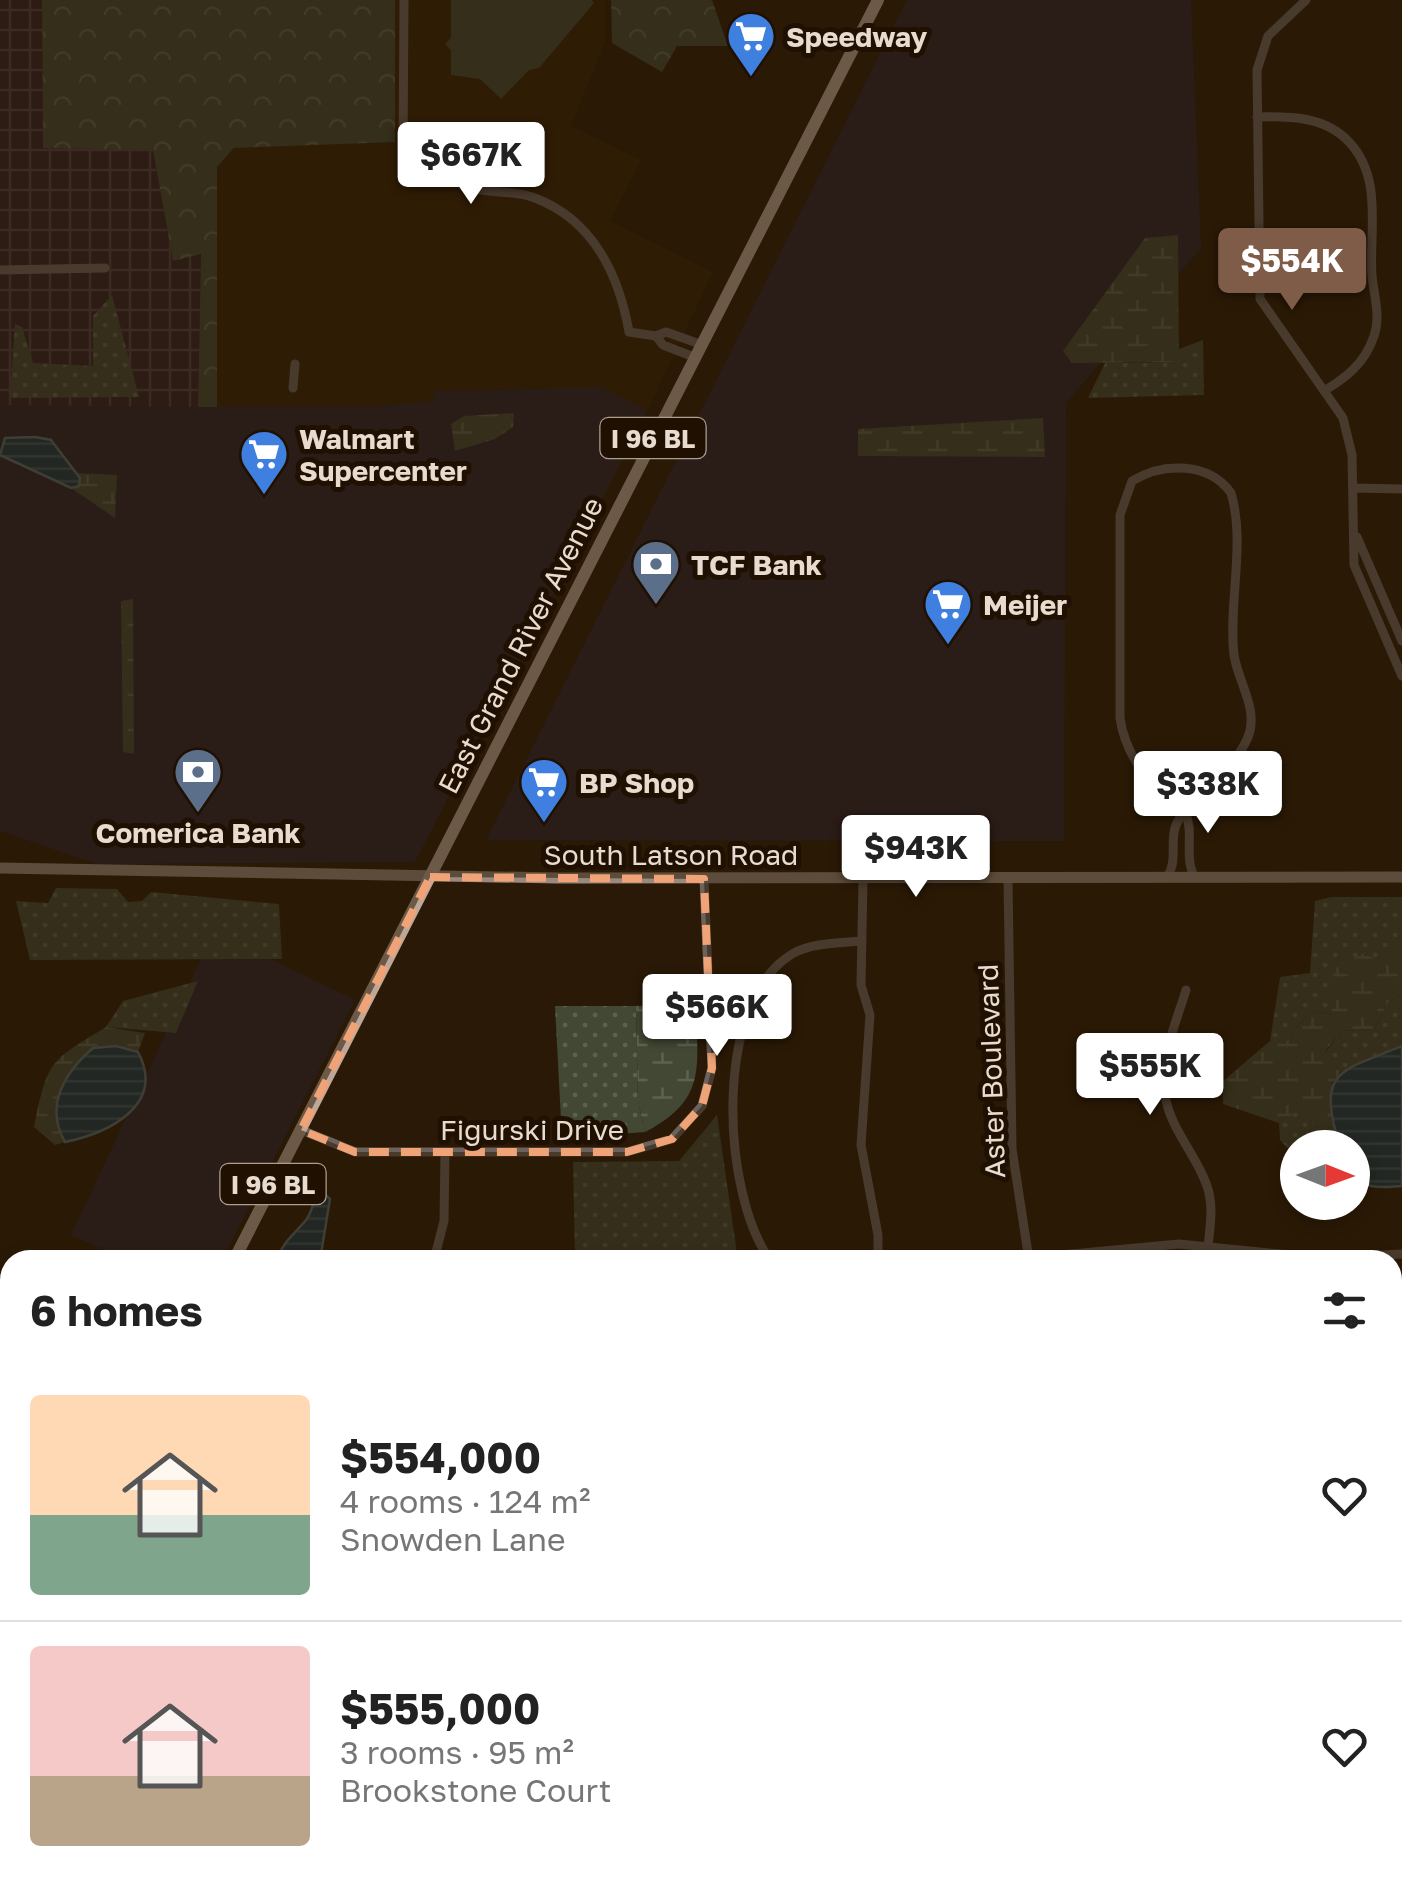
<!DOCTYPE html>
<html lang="en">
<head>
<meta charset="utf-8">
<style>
  :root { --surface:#fff; --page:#f6f6f6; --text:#222; --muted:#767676; --line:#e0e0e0; --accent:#7e5c48 }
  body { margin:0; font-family:"Golos Text",sans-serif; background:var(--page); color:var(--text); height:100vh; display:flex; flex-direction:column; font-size:38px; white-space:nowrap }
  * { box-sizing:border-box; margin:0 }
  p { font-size:32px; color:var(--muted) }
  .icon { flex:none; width:55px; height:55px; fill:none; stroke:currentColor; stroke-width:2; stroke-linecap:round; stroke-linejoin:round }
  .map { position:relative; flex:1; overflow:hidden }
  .panel { position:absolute; left:0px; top:1250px; width:1402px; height:640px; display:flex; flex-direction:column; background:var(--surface); border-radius:30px 30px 0 0; box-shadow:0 5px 15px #0003 }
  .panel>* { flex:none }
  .needle { width:65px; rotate:91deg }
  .controls { position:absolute; left:1280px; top:1130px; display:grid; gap:20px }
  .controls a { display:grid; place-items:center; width:90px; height:90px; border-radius:50%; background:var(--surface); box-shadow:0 5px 15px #0003; font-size:50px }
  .price { position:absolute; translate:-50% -85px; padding:0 22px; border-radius:10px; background:#fff; color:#222; font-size:32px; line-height:65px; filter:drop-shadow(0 2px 5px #0008) }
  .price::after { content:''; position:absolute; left:50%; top:60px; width:30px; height:22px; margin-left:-15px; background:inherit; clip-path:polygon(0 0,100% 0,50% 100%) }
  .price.on { background:var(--accent); color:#fff }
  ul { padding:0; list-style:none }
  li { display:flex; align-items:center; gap:30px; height:250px; padding:0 30px }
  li+li { border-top:2px solid var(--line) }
  li span { display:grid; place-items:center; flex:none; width:280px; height:200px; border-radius:10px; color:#555 }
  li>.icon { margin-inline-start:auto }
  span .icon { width:120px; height:120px; fill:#fffc; stroke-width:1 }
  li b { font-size:42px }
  h2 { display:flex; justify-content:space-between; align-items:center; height:120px; padding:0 30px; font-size:42px }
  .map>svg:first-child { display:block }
</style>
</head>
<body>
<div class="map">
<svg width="1402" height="1890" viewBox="0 0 1402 1890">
  <defs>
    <pattern id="industrial-grid" width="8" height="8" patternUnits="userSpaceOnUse" patternTransform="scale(2.5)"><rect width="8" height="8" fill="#301f25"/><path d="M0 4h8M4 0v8" fill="none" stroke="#4e3f44"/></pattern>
    <pattern id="grass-dots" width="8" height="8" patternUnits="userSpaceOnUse" patternTransform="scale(2.5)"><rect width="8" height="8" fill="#424834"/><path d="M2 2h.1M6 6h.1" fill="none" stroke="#5d6250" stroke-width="1.8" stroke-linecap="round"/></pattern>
    <pattern id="forest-crowns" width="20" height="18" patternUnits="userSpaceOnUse" patternTransform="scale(2.5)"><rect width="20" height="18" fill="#424834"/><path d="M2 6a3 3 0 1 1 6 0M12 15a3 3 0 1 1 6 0" fill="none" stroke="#5d6250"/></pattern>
    <pattern id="wetland-marsh" width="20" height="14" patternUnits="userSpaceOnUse" patternTransform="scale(2.5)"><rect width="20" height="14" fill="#424834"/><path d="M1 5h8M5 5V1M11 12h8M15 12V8" fill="none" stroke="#5d6250"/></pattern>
    <pattern id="water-rules" width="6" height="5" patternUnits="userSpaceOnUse" patternTransform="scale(2.5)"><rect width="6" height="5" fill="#1b3947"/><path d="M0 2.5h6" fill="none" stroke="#3c5560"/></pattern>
  </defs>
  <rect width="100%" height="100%" fill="#2a1906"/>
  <!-- commercial -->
  <path fill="#2b202e" d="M907 0H1191L1201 248 1066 403 1064 841 486 840Z
    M601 387 648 410 415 862 97 864 0 831V405L362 407 434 401 432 391Z
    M269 958 355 1000 222 1260H127L71 1235 201 959Z"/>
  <!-- industrial -->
  <path fill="url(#industrial-grid)" d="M0 0H42L43 147 153 149 173 261 201 254 198 407 0 405Z"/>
  <!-- built -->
  <path fill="#351f05" d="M395 0H606V40L571 126 641 160 610 221 713 272 648 410 601 387 433 391 435 401 362 407H217V167L234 148 394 142Z"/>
  <!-- grass -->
  <path fill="url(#grass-dots)" d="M112 295 139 397 10 398 15 324 22 327 33 363 93 366V316Z
    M1203 340 1204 395 1088 398 1105 363 1178 362 1179 349Z
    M56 888 117 889 128 902 142 901 151 892 279 904 282 959 30 960 16 901 48 903Z
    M1331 897H1402V938L1332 1015 1310 1010 1287 1041H1270L1280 977 1310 973 1315 901Z
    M198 981 176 1033 106 1027 123 1001Z
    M1402 993V1046L1341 1072 1325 1053 1341 1031 1375 1029 1387 1004Z
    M555 1006H636L638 1101 645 1132 562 1138Z
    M1303 1107 1314 1126 1334 1128 1340 1147 1298 1148 1297 1158 1280 1140 1279 1123Z
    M717 1115 738 1260H575L573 1162 679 1161Z
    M960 1880H1099L1111 1890H953Z"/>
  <!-- forest -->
  <path fill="url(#forest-crowns)" d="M42 0H395V142L234 148 217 167V407H198L201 254 173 261 153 150 43 148Z
    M611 0H712L728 46H677L662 72 612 43Z
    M258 1880H765L780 1890H257Z
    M812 1880H948L947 1890H809Z"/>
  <!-- wetland -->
  <path fill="url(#wetland-marsh)" d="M1178 235 1179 362 1072 363 1063 351 1145 238Z
    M514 413 513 427 495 439 455 451 451 424 464 416Z
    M1043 418 1045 457 858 456V429Z
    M78 473 117 475 115 518 71 488 79 485Z
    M133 599 134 754 123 752 121 601Z
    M1402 938V993L1387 1004 1375 1029 1341 1031 1325 1052 1341 1072 1332 1083 1334 1128 1314 1126 1303 1108 1279 1123 1223 1104V1081L1270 1041H1287L1310 1010 1332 1015 1334 969 1364 953 1378 961Z
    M696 1004C697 1067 708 1099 645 1132L638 1101 636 1006Z
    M106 1027 145 1033 138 1052 116 1046 59 1131 65 1142 55 1145 34 1127C48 1061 48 1062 106 1027Z
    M1402 1753V1878L1368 1890H1170L1160 1880H1392L1393 1758Z"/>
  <!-- pitch -->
  <path fill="#424834" d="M451 0H592L594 3 539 68 529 70 501 99 480 79 451 75V50L445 44 451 38Z"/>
  <!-- water -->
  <path fill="url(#water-rules)" stroke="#586a70" stroke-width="2.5" d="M35 437 51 440 80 478 79 486 71 488 0 455 5 438Z
    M116 1046 138 1052C166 1105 109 1133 65 1142 44 1106 65 1072 93 1048Z
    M1402 1046V1186C1383 1187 1364 1191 1353 1173L1352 1148 1340 1147C1316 1069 1339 1072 1402 1046Z
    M321 1191 330 1199 320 1260H276C287 1237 291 1238 306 1220 313 1211 312 1200 321 1191Z
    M1397 1586 1402 1587V1753L1393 1758 1392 1588Z"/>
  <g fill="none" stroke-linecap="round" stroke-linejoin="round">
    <!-- minor -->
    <path stroke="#6d625b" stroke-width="9" d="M404 0 403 155C415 159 429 161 440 167 455 174 463 186 481 190 498 193 517 191 535 198 593 220 619 275 629 332L656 336 666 332 700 344
      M1306 0 1268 36 1257 70 1260 299 1343 418 1352 455 1354 565 1402 676
      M1257 117C1289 116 1326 116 1350 143 1383 179 1369 232 1372 276 1374 296 1381 316 1374 336 1365 363 1347 377 1324 391
      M0 270 105 268
      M656 336 663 345 694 357
      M293 388 295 364
      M1354 488 1402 489
      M1357 537 1402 641
      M1166 878C1180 861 1167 837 1179 819 1198 790 1235 770 1248 737 1259 709 1238 682 1234 655 1228 603 1246 543 1231 493 1209 462 1163 462 1132 481L1120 515V718C1125 756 1153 791 1185 812 1195 833 1183 857 1195 878
      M1008 879 1012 1149 1029 1260
      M863 880 861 985 870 1015 861 1145 878 1235V1260
      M1186 990C1176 1023 1159 1060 1165 1095 1170 1129 1196 1154 1207 1186 1214 1206 1210 1226 1208 1247
      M301 1130 355 1152H627L672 1139 702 1106 712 1068 704 879
      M1029 1258 1179 1244 1320 1258 1402 1254
      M434 1260 444 1221 445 1152
      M770 1260C722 1194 712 1002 792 954 811 943 838 943 860 941
      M73 1890 78 1880"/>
    <!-- secondary -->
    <path stroke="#9b897d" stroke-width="11" d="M0 868 557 878 1402 877"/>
    <!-- primary -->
    <path stroke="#bfa798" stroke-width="12" d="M234 1260 878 0
      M0 1713 10 1693"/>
  </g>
  <!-- marked area -->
  <path d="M0 0H1402V1890H0ZM430 877 704 879 712 1068 702 1106 672 1139 627 1152H355L301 1130Z" fill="#2a1906" fill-opacity=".55" fill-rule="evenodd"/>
  <path fill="none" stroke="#efa377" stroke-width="8" stroke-dasharray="20 12" stroke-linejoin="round" d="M430 877 704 879 712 1068 702 1106 672 1139 627 1152H355L301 1130Z"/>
  <!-- icons -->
  <defs>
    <g id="supermarket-pin" transform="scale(2.5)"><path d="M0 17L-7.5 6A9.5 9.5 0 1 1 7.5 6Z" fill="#3f7fe0" stroke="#201001"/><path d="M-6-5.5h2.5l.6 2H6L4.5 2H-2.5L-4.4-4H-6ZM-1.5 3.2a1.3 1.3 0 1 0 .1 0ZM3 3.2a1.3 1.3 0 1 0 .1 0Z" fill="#fff"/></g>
    <g id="bank-pin" transform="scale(2.5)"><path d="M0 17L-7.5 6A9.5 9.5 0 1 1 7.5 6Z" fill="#5c6f8a" stroke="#201001"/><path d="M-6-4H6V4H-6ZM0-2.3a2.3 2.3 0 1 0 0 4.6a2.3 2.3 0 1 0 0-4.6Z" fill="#fff"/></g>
  </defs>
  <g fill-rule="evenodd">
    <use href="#supermarket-pin" x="751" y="36"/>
    <use href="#supermarket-pin" x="264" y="454"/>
    <use href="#bank-pin" x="656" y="564"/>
    <use href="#supermarket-pin" x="948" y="604"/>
    <use href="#bank-pin" x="198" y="772"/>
    <use href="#supermarket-pin" x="544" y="782"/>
  </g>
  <g text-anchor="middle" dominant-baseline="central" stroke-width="10" stroke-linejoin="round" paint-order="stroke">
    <!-- shield labels -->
    <g fill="#201001" stroke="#ac9f92" stroke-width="2.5">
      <rect x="600.5" y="418" width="105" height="40" rx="8"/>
      <rect x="220.5" y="1164" width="105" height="40" rx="8"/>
    </g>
    <g font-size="25" font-weight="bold" fill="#e8dcd0">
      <text x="653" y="438">I 96 BL</text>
      <text x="273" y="1184">I 96 BL</text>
    </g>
    <!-- poi labels -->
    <g font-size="28" font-weight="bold" fill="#e8dcd0" stroke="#201001" text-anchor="start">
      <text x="786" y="36">Speedway</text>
      <text x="299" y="438">Walmart<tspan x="299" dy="32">Supercenter</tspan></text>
      <text x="691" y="564">TCF Bank</text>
      <text x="983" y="604">Meijer</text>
      <text x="579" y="782">BP Shop</text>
      <text x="198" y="832" text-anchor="middle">Comerica Bank</text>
    </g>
    <!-- street labels -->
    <g font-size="28" fill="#e8dcd0" stroke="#201001">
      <text transform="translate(520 645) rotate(-63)">East Grand River Avenue</text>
      <text x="671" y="854">South Latson Road</text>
      <text transform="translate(991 1071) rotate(-92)">Aster Boulevard</text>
      <text x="532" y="1129">Figurski Drive</text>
    </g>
  </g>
</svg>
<div class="controls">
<a><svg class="needle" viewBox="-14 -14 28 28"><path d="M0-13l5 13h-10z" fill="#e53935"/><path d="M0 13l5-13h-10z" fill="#767676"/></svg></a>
</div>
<b class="price" style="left:471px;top:207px">$667K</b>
<b class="price on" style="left:1292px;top:313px">$554K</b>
<b class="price" style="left:1208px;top:836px">$338K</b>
<b class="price" style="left:916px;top:900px">$943K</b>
<b class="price" style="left:717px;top:1059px">$566K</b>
<b class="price" style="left:1150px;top:1118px">$555K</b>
<section class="panel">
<h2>6 homes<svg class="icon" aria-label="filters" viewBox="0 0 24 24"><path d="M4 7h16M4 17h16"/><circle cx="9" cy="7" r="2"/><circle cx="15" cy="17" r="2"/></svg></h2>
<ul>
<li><span style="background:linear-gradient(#ffd9b3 60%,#7fa58c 0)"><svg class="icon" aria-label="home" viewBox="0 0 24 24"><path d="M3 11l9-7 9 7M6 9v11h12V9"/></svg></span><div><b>$554,000</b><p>4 rooms · 124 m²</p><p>Snowden Lane</p></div><svg class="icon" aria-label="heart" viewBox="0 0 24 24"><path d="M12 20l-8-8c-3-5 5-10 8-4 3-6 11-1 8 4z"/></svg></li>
<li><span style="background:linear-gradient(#f6c9c9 65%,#b9a48a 0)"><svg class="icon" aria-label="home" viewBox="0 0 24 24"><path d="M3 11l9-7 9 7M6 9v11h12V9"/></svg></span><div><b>$555,000</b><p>3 rooms · 95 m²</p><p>Brookstone Court</p></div><svg class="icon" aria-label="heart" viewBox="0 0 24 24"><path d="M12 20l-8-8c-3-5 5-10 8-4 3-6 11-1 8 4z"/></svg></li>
</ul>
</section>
</div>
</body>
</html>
